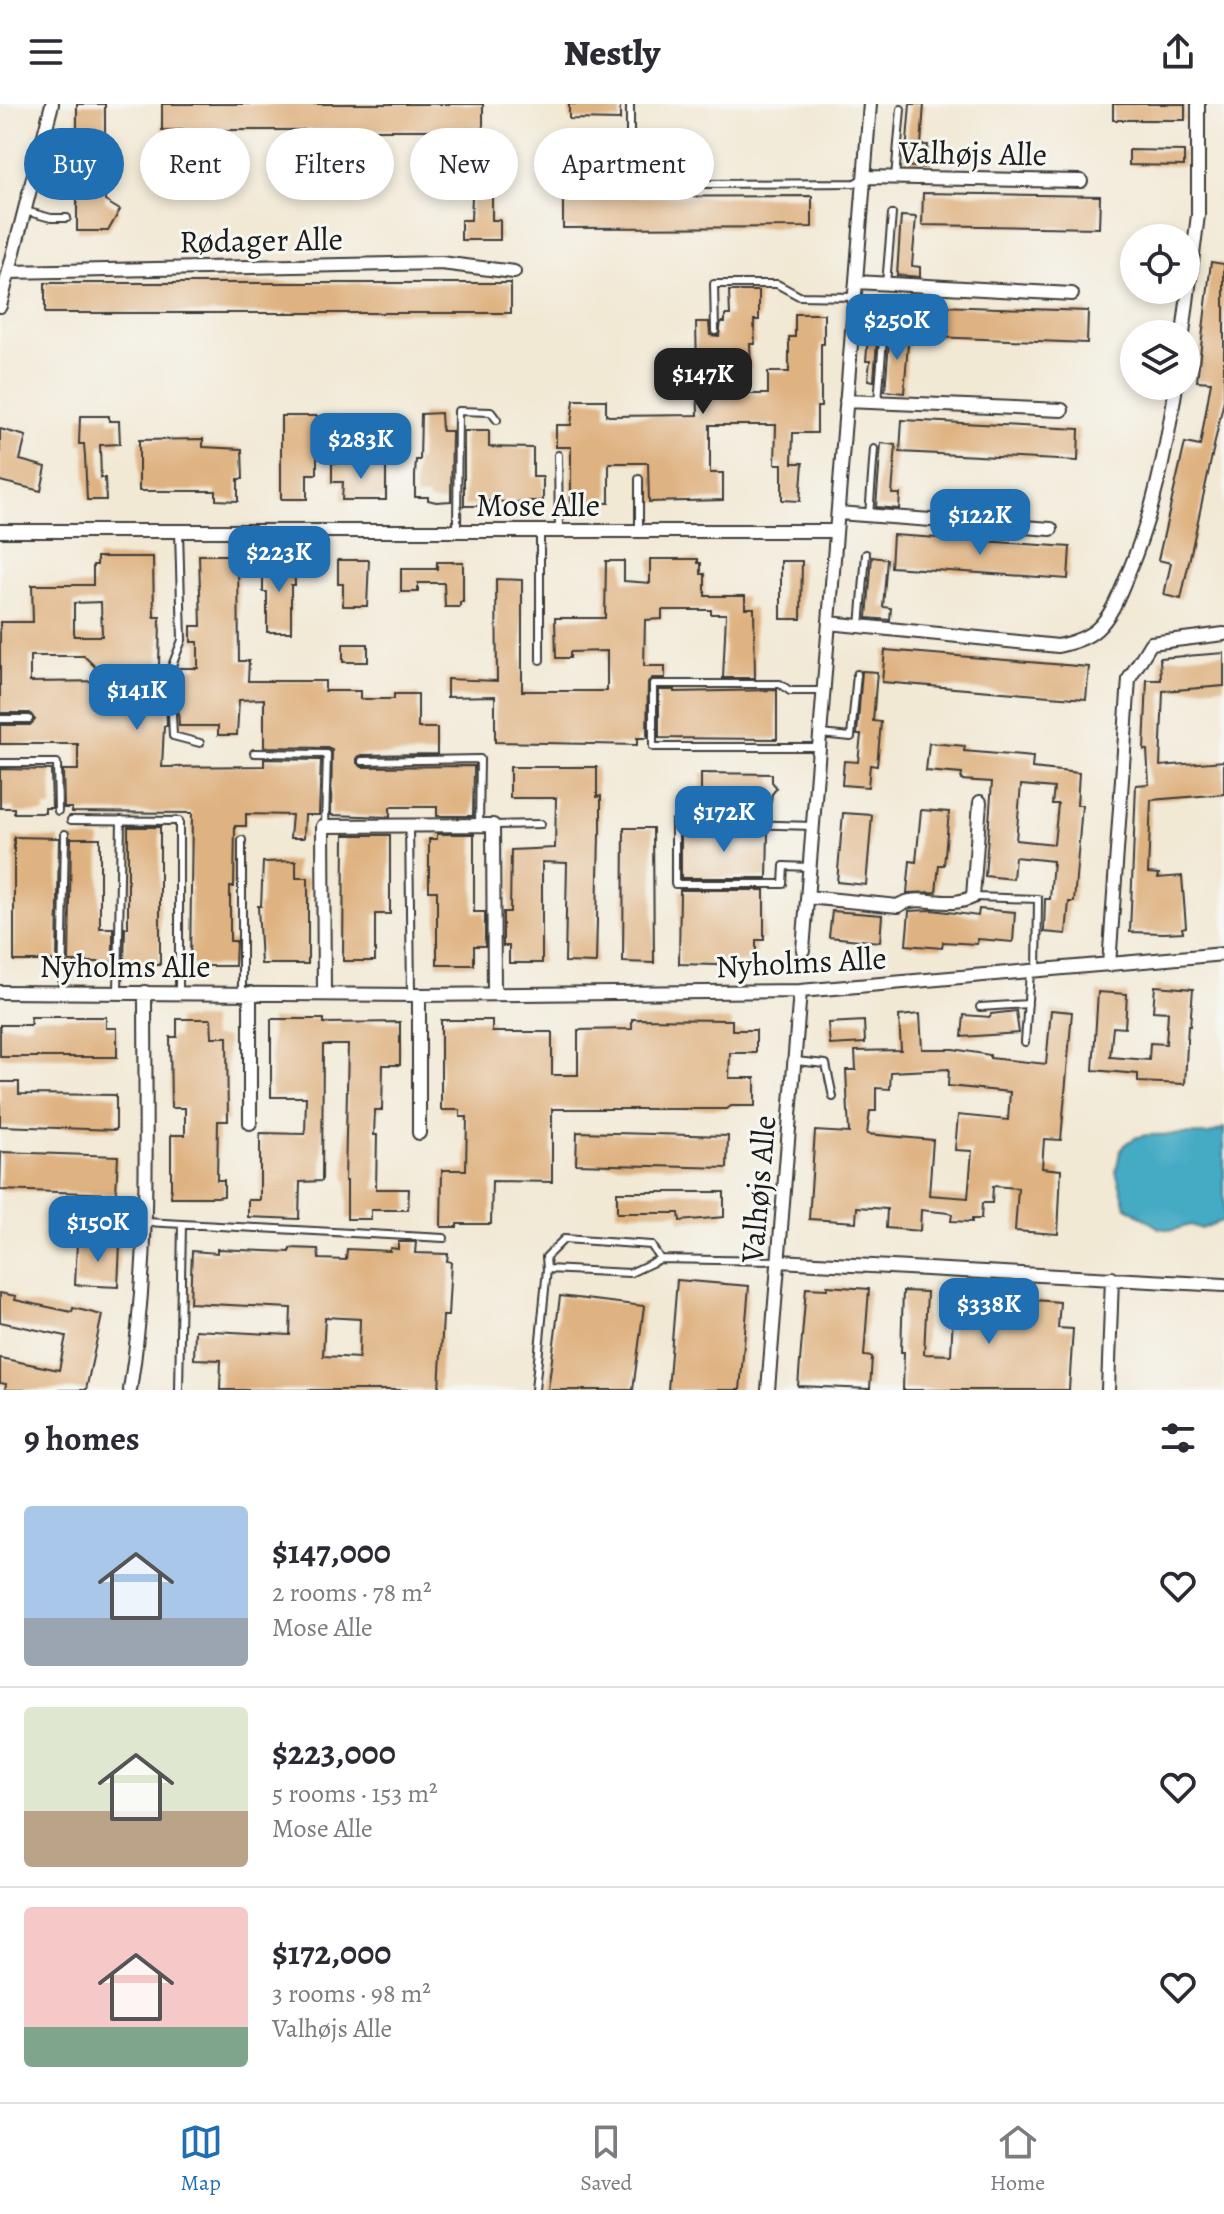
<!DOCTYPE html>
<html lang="en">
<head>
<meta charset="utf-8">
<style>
  :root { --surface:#fff; --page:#f7f7f7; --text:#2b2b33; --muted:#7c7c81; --line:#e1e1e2; --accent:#1f6fb2 }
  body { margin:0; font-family:Alegreya,serif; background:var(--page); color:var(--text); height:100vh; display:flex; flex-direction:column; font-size:30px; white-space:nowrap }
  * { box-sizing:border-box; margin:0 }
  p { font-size:26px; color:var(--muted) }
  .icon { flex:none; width:44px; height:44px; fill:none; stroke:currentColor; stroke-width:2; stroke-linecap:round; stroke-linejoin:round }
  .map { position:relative; height:1286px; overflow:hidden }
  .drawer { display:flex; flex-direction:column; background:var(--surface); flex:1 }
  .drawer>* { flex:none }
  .banner { position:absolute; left:24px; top:24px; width:800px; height:72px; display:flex; gap:16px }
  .tools { position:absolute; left:1120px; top:120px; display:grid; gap:16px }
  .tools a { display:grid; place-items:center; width:80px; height:80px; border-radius:50%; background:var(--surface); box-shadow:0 4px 12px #0003; font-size:40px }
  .price { position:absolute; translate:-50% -68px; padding:0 18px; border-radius:16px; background:var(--accent); color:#fff; font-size:26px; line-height:52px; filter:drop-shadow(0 2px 4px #0008) }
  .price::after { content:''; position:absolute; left:50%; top:48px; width:24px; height:18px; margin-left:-12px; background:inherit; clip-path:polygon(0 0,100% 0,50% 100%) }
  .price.active { background:#222; color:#fff }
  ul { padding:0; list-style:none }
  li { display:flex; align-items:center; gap:24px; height:200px; padding:0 24px }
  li+li { border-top:2px solid var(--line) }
  li span { display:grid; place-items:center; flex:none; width:224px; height:160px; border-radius:8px; color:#555 }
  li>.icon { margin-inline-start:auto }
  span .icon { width:96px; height:96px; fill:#fffc; stroke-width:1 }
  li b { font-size:34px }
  h2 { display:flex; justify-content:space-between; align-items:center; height:96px; padding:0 24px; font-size:34px }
  .chip { padding:0 28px; border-radius:36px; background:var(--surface); box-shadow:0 4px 12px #0003; font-size:28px; line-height:72px }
  .chip.active { background:var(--accent); color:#fff }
  header { display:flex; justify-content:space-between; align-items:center; height:104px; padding:0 24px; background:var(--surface); font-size:36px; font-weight:800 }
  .menu { display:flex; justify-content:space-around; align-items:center; height:112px; border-top:2px solid var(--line); background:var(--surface); font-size:22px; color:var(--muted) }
  .menu a { display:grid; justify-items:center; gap:4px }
  .menu .active { color:var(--accent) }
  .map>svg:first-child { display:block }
</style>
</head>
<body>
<header><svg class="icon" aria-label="menu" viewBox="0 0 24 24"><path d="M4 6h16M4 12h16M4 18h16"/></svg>Nestly<svg class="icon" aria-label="share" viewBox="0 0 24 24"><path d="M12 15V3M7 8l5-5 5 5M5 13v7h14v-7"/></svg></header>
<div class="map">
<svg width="1224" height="1286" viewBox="0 0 1224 1286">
  <rect width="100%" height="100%" fill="#f6f6f2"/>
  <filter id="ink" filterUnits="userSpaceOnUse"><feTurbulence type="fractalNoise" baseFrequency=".0125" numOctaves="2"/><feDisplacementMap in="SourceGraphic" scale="16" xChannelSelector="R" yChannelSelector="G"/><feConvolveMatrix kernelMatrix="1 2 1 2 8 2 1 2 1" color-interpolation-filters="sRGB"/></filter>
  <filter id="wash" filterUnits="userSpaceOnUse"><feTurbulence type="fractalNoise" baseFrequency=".006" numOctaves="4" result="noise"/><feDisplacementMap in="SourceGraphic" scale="32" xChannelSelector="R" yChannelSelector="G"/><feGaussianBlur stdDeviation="1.8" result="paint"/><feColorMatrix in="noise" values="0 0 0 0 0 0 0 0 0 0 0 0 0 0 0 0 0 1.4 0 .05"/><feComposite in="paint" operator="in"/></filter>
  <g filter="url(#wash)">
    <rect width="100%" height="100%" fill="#f2e9d5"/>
    <!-- water -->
    <path fill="#44aac4" stroke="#306370" stroke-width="2" d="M1224 1024V1116L1201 1125 1190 1121 1173 1126 1159 1124 1126 1102 1116 1068 1120 1047 1126 1040 1135 1034 1146 1031 1209 1030Z"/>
    <g id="blocks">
      <!-- building -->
      <path fill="#dfb281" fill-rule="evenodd" d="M77 0H105V97L120 106 108 127H77Z
        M162 0H483V26H162Z
        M569 0H620V16L569 15Z
        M910 0H924L921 41H928L926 64 905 62Z
        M1113 0H1185V16H1113Z
        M1129 46 1184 47V62L1129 61Z
        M923 89 1100 92 1099 124 922 121Z
        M472 92H492V116H500V136H461V116H471Z
        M812 92V123L563 124V93Z
        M901 112 916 113 912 162 920 163V173L897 171Z
        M1211 158 1224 160V296L1181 495 1164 491 1171 459 1158 456 1185 339 1200 342 1211 278 1197 277Z
        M45 179H511V209H45Z
        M729 187H759V216H754L755 240H750L751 264H726L727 290H768V268H789V233H795V210H824V240H821V303H817V329H793L792 359H803L800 397 782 396V360H775L776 321H710V369H723V396L649 398 648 359H609V399H571V343H556V321H571L574 296H606V311L609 312 698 311 696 218H709L710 231 719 232 721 218H725V211H730Z
        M911 201 1088 207 1087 239 909 232Z
        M869 222 878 223 874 277 868 276 870 257H866Z
        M890 226 909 228 904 289 885 287Z
        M441 309 442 327H452L451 397 436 398 428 396V393H415V372L416 356H420L421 310Z
        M80 312H109V317H119L120 340 100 341 101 374H105L106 396H87L85 352 84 340H79Z
        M281 312H317V370H307V395H281Z
        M902 316 1079 325 1078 357 900 348Z
        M0 325 26 332 20 356 46 363 41 387 0 377Z
        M464 327H489V343L533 344V373H543V397H528V399L489 397V402H464Z
        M203 335V343L242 345 243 375H238V397L216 396V387H139V336Z
        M881 339 896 341 892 390H900L899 405 876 403Z
        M332 359H386V396H342L343 378H332Z
        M893 431 1070 443 1068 475 891 463Z
        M199 451H238L239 557H249L248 577H325V587H360V595H394V590H418V624H437V650L362 651 357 653V659L362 663 474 662 473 712H437V703H390V713L331 711 332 646 327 644 264 643V595L239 596 237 631H218V622H179L176 568 178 564H198V538H191V522H201Z
        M97 453H153L154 513H160L159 564H165L167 622H164L162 663 264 662V655L321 656 319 711H305L304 734H290L292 711 246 710V722H235L234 783H230V837H236L235 862H190L192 709 72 708V704H64L63 666H78V640H0V621H30L35 616 30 609H0V518H33L32 481H93V461H97ZM101 498 102 532H74V499ZM30 552H84L110 577 30 578Z
        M872 453 887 455 883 503 891 504 890 516 867 514Z
        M275 455H294L295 481H291V528H267V488H263V458L275 457Z
        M650 455H698V459H701V470H705V492H745V504H754L755 574H723L726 510H711V506H662V515L645 516 644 562H665V574H652L648 578 647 634H637V641L495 638V592L447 593V575L497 577 496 475 522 476V587H607V547L570 548V554H556L555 514H605L606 457H624V477L650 479Z
        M338 456H369L367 502H343V480H338Z
        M781 457H802L801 515H781Z
        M437 458H463V498H460V503H445L444 479H418V488H401V465H437Z
        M343 540H368V558H343Z
        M885 546 1089 563 1086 595 882 578Z
        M1224 549V582L1163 587 1160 662 1224 657V690L1151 696 1148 769 1159 770 1158 774 1182 772 1186 823 1182 824 1183 828 1164 829 1130 828 1136 681 1149 680 1147 646H1144L1147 576H1161L1160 554Z
        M862 567 877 568 873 617 881 618 877 662 870 661 868 683 842 681 844 657 858 658 861 631H857Z
        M659 586H674V588L777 586V635L659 634Z
        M929 639 965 642 964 647 1033 653 1032 664 1079 669 1077 701H1082L1074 798H1069L1066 830 1044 828 1045 795H1050L1053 757 1015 753 1013 775 985 772 992 678 961 676 962 670 926 667ZM1021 681 1054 684 1052 700H1058L1054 740 1016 736Z
        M510 663H597V693L601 692V730H599L596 859 565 858 567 759 542 758V859H509V842H503V808H510L511 746 555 744 556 694H510Z
        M0 665 51 666 52 704H45V709H14V704H0Z
        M701 669 772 670V678L777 684 772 690 771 698 701 697Z
        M921 706 949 708 944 761H939L936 788 907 789 910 757 916 758Z
        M843 709 872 711 866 781 837 778Z
        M128 723H160V861H124L125 824H128Z
        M624 724H653L654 859 623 858Z
        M681 726 768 727 767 774H681Z
        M437 730H474V808H485V842H474V861H437V787H429V735H437Z
        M344 731H390V810H375V857H343Z
        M14 733 59 734 57 857H14Z
        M71 734H100V824H113V858H69Z
        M296 757V774H308V860H261L258 802H261L263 758Z
        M680 786H764V836H756V857L717 861 679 860Z
        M979 805 1015 808 1013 838 978 835 977 840 943 838 942 844 906 841 909 807 932 806 978 812Z
        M832 807 882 811 880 838 829 833Z
        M1155 882 1193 885 1190 922 1188 921 1185 980 1138 978V970L1093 966 1098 888 1127 890 1125 924 1113 923 1110 953 1149 956 1150 939 1166 940 1168 908 1153 907Z
        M1051 906 1072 908 1061 1036 1044 1035 1042 1064 1061 1066 1058 1130 1015 1127 1018 1084 993 1082 992 1099H982L981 1115H972V1118L951 1117 952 1111 949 1109 921 1106 920 1127 886 1124 887 1105 857 1103 856 1118 809 1115 815 1027 849 1029 846 966H856L855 947 901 946 899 912 920 910 922 945H953L990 951V954L1046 960ZM949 965 948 982 1010 988 1008 1016 958 1011 955 1046 972 1047 968 1094 929 1091 933 1036 867 1030 870 1007H876V984L890 985 891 968Z
        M1016 907 1019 929 962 933 964 911 990 913 991 910Z
        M31 913H106V924H117V953H0V921H31Z
        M177 915H211L212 933H227L228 1017H218L217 1076H224V1092L217 1093H171V1031H185V1004H171L170 933H177Z
        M271 915H324V919L400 918V961H383L382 1006H375L374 1031H377L376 1085H409L408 1106H371V1115H347V1077H345L348 941H323L322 1077 300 1078 299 1115 248 1113V1096H260V1029L305 1030 306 993H271Z
        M632 915 732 916V926H756V949H730L729 974H755V1002H731L727 1005H552V1078L492 1077 491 1120H457V1123H441L442 1066H466L467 1013H460V1006H441V916H492V928H552V971H578V926L632 925Z
        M864 917 865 939 830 941 828 919Z
        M0 978H19V990L116 991V1026L0 1022Z
        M577 1028 728 1032 727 1064 576 1060Z
        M1 1048 118 1052 116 1090 0 1086Z
        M617 1088H724V1113L680 1117 679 1109H617Z
        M77 1138 120 1140 118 1183 75 1181Z
        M398 1138H416L415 1149 448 1150 447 1157 451 1158 448 1212H443L439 1286H220L221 1256 194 1255 195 1226 290 1231 291 1204 190 1199 192 1147 217 1149V1145L290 1148V1144L318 1145 319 1155 346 1156 347 1145 390 1147V1144L398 1145ZM325 1213 360 1215 359 1254 323 1252Z
        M677 1176 749 1182 740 1286H668Z
        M827 1182 869 1185 864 1252 872 1253 870 1285 798 1282 806 1184 827 1185Z
        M903 1187 927 1188 924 1250 951 1251 954 1190 1060 1198 1058 1224 1073 1225 1069 1286H903L904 1248H901Z
        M0 1189 16 1192 15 1196 72 1208 73 1204 102 1211 86 1286H5L6 1280 0 1279V1254L59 1266 66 1232 0 1218Z
        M560 1192 644 1202 633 1286H548Z"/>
    </g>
  </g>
  <g filter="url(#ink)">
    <use href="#blocks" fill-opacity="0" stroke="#3c3b38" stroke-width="2"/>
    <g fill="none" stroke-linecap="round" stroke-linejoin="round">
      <!-- lane casing -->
      <g stroke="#3c3b38" stroke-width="10">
        <path id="lane" d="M630 42V0
          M895 74 901 5
          M564 81 855 79 863 74
          M25 107 51 114H67
          M886 180 892 110
          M715 227 714 180H777L799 192 855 193
          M878 298 884 222
          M558 351 559 427
          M639 375V427
          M869 412 874 345
          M179 427 182 536 170 567 173 632 200 639
          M457 427 458 307 491 308 497 316
          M860 523 866 450
          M540 556V428
          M0 615H29
          M820 630 851 633 857 570
          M819 643H653V580H780L790 587H822
          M254 649 327 650 325 722
          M362 657 480 655 479 721
          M0 659H57L58 707
          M71 716 179 717V888
          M493 721 541 720
          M409 722 411 890
          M809 763 784 762 783 780H675V718L813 722
          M974 793 1038 795 1037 868
          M62 888 65 730
          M118 888 121 716
          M242 889V736
          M980 903 1028 900
          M1025 938 1030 868
          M795 957 826 960 833 993
          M146 1118 444 1134
          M547 1165 630 1169 660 1155 779 1157
          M179 1286 182 1120
          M535 1286 547 1165 546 1153 564 1135 651 1141 660 1155"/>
      </g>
      <!-- street casing -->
      <g stroke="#3c3b38" stroke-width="16">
        <path id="street" d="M864 73 1081 77
          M9 168 441 159 514 168
          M856 178 1072 190
          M0 202 52 0
          M1183 230 1198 111V0
          M846 297 1062 306
          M838 409 1051 425
          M0 427H836
          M829 519 1058 542C1071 539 1086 535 1097 525 1112 511 1119 491 1127 472 1153 411 1166 348 1176 282
          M807 793 898 802C917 788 947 806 973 793L980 698
          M803 846 870 0
          M1109 861 1129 575 1151 539 1224 530
          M0 888 419 891 800 887 1224 850
          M250 889V1019
          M324 890 323 722 493 721 494 890
          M419 1029V891
          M779 1157 1224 1181
          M130 1286C151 1154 145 1021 145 888
          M768 1286 800 887
          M1108 1286 1112 1174"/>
      </g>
      <!-- lane -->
      <use href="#lane" stroke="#fff" stroke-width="6"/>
      <!-- street -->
      <use href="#street" stroke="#fff" stroke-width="12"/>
    </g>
  </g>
  <g text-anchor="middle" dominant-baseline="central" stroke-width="6" stroke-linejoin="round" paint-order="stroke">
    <!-- street labels -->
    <g font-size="32" fill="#1c1c1c" stroke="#f6f6f2">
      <text transform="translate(973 49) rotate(1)">Valhøjs Alle</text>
      <text transform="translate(261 136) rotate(-1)">Rødager Alle</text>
      <text x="538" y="401">Mose Alle</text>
      <text transform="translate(801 858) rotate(-3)">Nyholms Alle</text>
      <text x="125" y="862">Nyholms Alle</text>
      <text transform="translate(758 1085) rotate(-85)">Valhøjs Alle</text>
    </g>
  </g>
</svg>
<div class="tools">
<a><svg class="icon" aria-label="locate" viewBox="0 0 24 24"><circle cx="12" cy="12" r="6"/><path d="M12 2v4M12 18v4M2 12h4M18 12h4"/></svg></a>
<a><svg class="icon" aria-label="layers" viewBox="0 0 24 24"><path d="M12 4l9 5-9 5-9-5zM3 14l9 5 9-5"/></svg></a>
</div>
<b class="price" style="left:897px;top:258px">$250K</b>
<b class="price active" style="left:703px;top:312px">$147K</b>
<b class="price" style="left:361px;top:377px">$283K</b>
<b class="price" style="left:980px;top:453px">$122K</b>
<b class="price" style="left:279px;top:490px">$223K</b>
<b class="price" style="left:137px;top:628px">$141K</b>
<b class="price" style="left:724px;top:750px">$172K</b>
<b class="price" style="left:98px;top:1160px">$150K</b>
<b class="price" style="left:989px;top:1242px">$338K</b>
<div class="banner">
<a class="chip active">Buy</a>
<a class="chip">Rent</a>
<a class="chip">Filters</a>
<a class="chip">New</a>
<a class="chip">Apartment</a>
</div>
</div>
<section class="drawer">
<h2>9 homes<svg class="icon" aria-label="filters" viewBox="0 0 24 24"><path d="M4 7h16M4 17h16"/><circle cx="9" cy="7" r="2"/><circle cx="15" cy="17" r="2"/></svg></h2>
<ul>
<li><span style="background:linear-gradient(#a9c7e8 70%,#9aa5b1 0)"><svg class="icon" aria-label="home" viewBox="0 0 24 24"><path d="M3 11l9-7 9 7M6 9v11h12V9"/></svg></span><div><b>$147,000</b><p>2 rooms · 78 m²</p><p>Mose Alle</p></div><svg class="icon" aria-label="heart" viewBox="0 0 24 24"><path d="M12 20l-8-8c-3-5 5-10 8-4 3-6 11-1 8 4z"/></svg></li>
<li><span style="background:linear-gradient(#dfe7d0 65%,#b9a48a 0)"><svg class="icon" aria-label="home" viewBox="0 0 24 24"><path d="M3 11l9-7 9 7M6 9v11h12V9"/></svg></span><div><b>$223,000</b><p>5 rooms · 153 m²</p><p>Mose Alle</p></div><svg class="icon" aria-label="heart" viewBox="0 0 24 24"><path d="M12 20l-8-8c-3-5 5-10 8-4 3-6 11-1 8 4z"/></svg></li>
<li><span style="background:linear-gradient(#f6c9c9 75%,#7fa58c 0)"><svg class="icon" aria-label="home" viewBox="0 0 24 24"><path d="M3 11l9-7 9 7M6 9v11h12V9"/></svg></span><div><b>$172,000</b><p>3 rooms · 98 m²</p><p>Valhøjs Alle</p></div><svg class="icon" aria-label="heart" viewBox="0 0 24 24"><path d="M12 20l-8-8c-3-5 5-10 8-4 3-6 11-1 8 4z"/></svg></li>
</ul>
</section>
<nav class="menu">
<a class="active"><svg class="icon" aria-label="map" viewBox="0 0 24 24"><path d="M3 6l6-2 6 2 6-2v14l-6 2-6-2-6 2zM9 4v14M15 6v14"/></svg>Map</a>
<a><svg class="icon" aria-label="saved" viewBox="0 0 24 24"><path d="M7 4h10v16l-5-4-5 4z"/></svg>Saved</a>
<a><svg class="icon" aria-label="home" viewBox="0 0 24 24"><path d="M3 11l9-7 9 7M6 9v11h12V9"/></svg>Home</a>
</nav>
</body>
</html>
